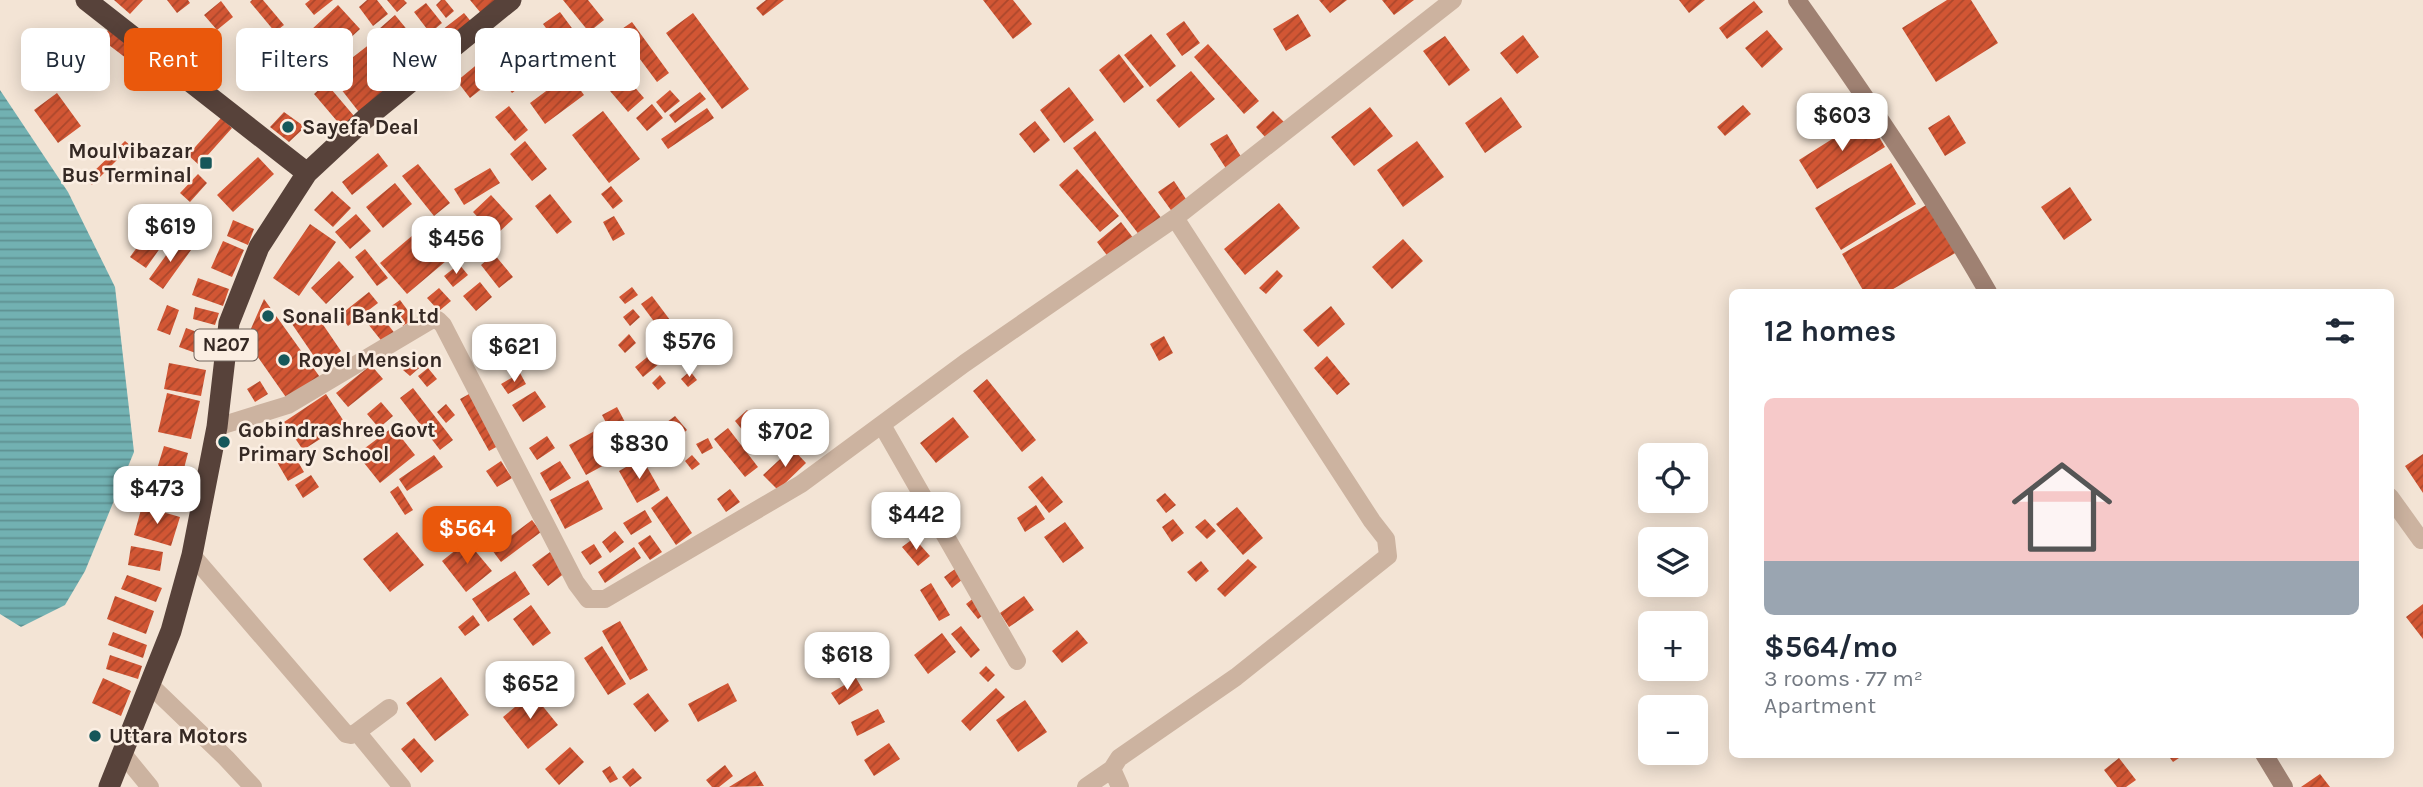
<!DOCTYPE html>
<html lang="en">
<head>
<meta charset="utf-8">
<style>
  :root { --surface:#fff; --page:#f2f2f3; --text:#1f2937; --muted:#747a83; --line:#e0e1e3; --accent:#ea580c }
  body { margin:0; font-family:Karla,sans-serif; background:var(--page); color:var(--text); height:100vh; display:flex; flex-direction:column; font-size:26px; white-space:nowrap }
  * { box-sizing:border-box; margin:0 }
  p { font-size:23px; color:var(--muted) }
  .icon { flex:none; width:38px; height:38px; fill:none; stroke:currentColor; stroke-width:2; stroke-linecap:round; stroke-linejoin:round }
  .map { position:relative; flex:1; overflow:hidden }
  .drawer { position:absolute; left:1729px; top:289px; width:665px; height:469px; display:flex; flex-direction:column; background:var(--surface); border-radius:10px; box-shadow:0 4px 18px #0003 }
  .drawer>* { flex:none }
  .top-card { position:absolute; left:21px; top:28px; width:665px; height:63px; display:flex; gap:14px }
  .controls { position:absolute; left:1638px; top:443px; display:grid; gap:14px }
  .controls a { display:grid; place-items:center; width:70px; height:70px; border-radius:10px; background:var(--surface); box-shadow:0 4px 18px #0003; font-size:35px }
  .price { position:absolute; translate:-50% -60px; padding:0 16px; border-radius:14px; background:#fff; color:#222; font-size:23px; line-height:46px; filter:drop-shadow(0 2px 4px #0008) }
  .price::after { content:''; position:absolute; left:50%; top:42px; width:21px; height:16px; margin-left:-10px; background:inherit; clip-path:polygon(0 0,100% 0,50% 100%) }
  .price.selected { background:var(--accent); color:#fff }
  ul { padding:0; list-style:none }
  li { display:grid; align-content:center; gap:14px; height:371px; padding:0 35px }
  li+li { border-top:2px solid var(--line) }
  li span { display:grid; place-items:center; height:217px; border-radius:10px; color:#555 }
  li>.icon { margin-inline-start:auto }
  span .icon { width:126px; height:126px; fill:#fffc; stroke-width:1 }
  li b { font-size:30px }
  h2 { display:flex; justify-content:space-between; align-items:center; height:84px; padding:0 35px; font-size:30px }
  .chip { padding:0 24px; border-radius:10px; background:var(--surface); box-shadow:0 4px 18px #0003; font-size:24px; line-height:63px }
  .chip.selected { background:var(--accent); color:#fff }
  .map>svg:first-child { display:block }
</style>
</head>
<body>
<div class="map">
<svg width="2423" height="787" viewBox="0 0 2423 787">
  <defs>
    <pattern id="water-rules" width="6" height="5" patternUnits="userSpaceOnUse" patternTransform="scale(1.75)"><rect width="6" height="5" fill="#72b1b2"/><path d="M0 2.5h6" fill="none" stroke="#5e9091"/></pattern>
    <pattern id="building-hatch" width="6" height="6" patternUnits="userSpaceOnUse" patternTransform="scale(1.75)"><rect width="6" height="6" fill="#d25634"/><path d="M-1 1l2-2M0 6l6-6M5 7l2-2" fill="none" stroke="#ab472c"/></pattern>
  </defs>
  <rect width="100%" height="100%" fill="#f3e4d5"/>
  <!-- water -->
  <path fill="url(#water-rules)" d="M0 90 68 192 115 287 134 452 85 571 65 605 21 627 0 614Z"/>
  <!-- building -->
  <path fill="url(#building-hatch)" d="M114 0H143L130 14Z
    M167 0H188L190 3 177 13Z
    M252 0H263L284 25 275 32 250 2Z
    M310 0H333L314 15 305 4Z
    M367 0H377L388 14 373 26 359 7Z
    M387 0H404L407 3 397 12Z
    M441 0H445L454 11 446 18 436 5Z
    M470 0H507L485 18Z
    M563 0H588L604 20 589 32Z
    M766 0H784L763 16 756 8Z
    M983 0H1013L1032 24 1013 39Z
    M1319 0H1347L1330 13Z
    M1382 0H1414L1394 15Z
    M1679 0H1705L1689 13Z
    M1947 0H1971L1998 43 1936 82 1902 28Z
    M221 1 233 17 217 30 204 15Z
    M1754 1 1763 12 1727 39 1719 28Z
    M426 3 442 23 430 33 414 12Z
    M338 5 360 29 333 54 311 30Z
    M560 12 603 70 586 83 543 24Z
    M464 13 473 24 442 48 433 37Z
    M693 13 749 89 722 109 666 33Z
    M1298 14 1311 36 1286 51 1273 29Z
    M395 15 428 55 412 68 379 29Z
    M1184 21 1200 43 1182 56 1166 34Z
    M632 22 669 73 657 82 619 31Z
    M108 30 146 59 139 68 101 39Z
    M1767 30 1783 49 1762 68 1745 48Z
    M517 33 544 69 512 93 485 57Z
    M1151 34 1176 66 1150 87 1124 55Z
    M1523 35 1539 57 1517 74 1500 53Z
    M1445 36 1470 70 1449 86 1423 51Z
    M298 40 311 57 296 69 283 52Z
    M375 40 407 80 362 116 330 75Z
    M1208 44 1259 101 1244 114 1194 57Z
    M1119 54 1144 87 1124 103 1099 70Z
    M312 62 324 77 313 85 302 71Z
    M480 62 494 79 470 98 457 81Z
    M620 70 644 98 628 112 604 84Z
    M1191 71 1215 99 1179 128 1156 100Z
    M569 74 584 95 545 124 530 103Z
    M326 83 354 116 342 127 314 94Z
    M1069 87 1094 120 1064 143 1040 110Z
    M670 90 680 101 665 113 656 102Z
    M700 92 706 99 675 123 669 115Z
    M57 93 81 126 58 143 34 110Z
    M1501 97 1522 127 1485 153 1465 123Z
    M652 104 663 118 647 131 636 118Z
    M1743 105 1751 114 1725 136 1717 127Z
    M509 106 528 130 515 141 495 117Z
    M1370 107 1393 136 1354 166 1331 137Z
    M707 108 714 118 668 149 661 139Z
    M603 111 640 159 609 183 572 135Z
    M1273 111 1284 122 1266 138 1256 127Z
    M284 112 305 127 289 142 270 127Z
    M1949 115 1966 143 1945 156 1928 128Z
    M1867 117 1885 147 1817 189 1799 160Z
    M221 118 232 128 199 165 188 155Z
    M1035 121 1050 140 1034 153 1019 134Z
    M1095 131 1162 219 1140 236 1073 148Z
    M1227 134 1245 163 1229 173 1210 144Z
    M125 141 131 146 92 185 86 179Z
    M525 141 547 169 532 181 510 154Z
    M1417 141 1444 177 1403 207 1377 170Z
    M378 153 388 166 352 195 342 182Z
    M258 157 274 174 233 212 217 195Z
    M1891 163 1916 204 1841 250 1815 208Z
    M418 164 450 203 434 216 402 176Z
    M490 168 500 183 464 205 454 189Z
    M1077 169 1119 216 1100 232 1059 185Z
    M198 174 207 183 190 202 180 193Z
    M1174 181 1188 202 1173 213 1158 192Z
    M395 183 412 204 383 228 366 207Z
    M611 186 623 201 613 209 601 194Z
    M2070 187 2092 220 2064 240 2041 207Z
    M332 191 351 208 333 227 314 210Z
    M550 194 572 222 557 234 535 206Z
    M491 195 513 219 495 236 473 212Z
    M1279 203 1300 228 1245 275 1224 249Z
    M1928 204 1957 252 1888 292H1864L1842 254Z
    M356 214 371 231 350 249 335 232Z
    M614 216 625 234 613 241 603 222Z
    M433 218 459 250 407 294 380 263Z
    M233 220 254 229 248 245 227 236Z
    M1121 222 1134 239 1109 258 1097 242Z
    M310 224 336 242 299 296 273 278Z
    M148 232 163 244 146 268 130 257Z
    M1403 239 1423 261 1392 289 1372 267Z
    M177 240 191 250 163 289 149 279Z
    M223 241 244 250 232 277 211 268Z
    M365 249 388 278 377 286 355 257Z
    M494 254 513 277 499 288 481 265Z
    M339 261 354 277 326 304 311 288Z
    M459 264 468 275 453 287 444 276Z
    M1277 270 1283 276 1266 294 1259 288Z
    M198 278 229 289 223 306 192 295Z
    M480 282 492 297 476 311 463 296Z
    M632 287 638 295 625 304 619 297Z
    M439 288 451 301 439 311 427 298Z
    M369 292 378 303 348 326 340 315Z
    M652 296 670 320 659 328 641 304Z
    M264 299 322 380 290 403 246 340Z
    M400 300 414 319 403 326 390 307Z
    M167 305 179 310 170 335 157 330Z
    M1331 306 1345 324 1318 347 1303 330Z
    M195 307 219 313 215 325 193 319Z
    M633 309 640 317 630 326 623 317Z
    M313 310 341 351 320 365 292 324Z
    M380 314 396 335 384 344 368 324Z
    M186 328 211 337 204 356 179 347Z
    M629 334 636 343 625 353 618 345Z
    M1164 336 1173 353 1159 361 1150 344Z
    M651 354 659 364 643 377 635 367Z
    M420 355 426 362 410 376 403 370Z
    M1327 356 1350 384 1337 395 1314 368Z
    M169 363 206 370 201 396 164 389Z
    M371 365 383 379 348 407 336 393Z
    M428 368 437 379 427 387 418 376Z
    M690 371 697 380 688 387 681 379Z
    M520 373 526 384 508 394 501 384Z
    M660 375 666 383 658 390 652 383Z
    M987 379 1036 440 1022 452 973 391Z
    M260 381 268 394 255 402 247 389Z
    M413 388 453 440 440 450 400 398Z
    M535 391 546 407 523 422 512 405Z
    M167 393 200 401 191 439 158 432Z
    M326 394 345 423 303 450 284 422Z
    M469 394 498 446 489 451 460 399Z
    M381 402 393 416 379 428 367 414Z
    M446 404 455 415 446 423 437 412Z
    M617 407 636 443 621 451 602 415Z
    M747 410 757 422 744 432 735 421Z
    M675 416 687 430 679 437 667 422Z
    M953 417 969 437 936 463 920 443Z
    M393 427 415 455 380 483 357 454Z
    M602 427 619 457 586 475 569 445Z
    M728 428 758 467 745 477 714 439Z
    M547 436 555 448 537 460 529 448Z
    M708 438 713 448 702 454 696 444Z
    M164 446 188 453 182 476 157 469Z
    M290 448 304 472 288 481 274 457Z
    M792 448 806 463 778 490 763 475Z
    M2423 454V493L2405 466Z
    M434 455 443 467 407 491 399 479Z
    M692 455 700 464 692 470 685 461Z
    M642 458 660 490 637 503 619 471Z
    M501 461 512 478 497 487 486 471Z
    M560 461 571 478 550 491 540 473Z
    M311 475 319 487 303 498 295 485Z
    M1042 476 1063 502 1049 513 1028 487Z
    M143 478 176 485 172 503 139 496Z
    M588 480 603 509 565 529 550 500Z
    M398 486 413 510 405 515 390 492Z
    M730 489 740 502 726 512 717 499Z
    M1165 493 1176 505 1166 513 1156 500Z
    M667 496 692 533 676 545 651 508Z
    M1036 505 1045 519 1025 532 1017 518Z
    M142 506 180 517 171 546 134 535Z
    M1237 507 1263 538 1243 555 1216 524Z
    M645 510 652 522 631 535 623 523Z
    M922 515 927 522 918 529 912 522Z
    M1173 519 1184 533 1172 542 1162 527Z
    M1205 519 1216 531 1207 539 1195 527Z
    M532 520 541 532 501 562 492 550Z
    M1065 522 1084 548 1063 563 1044 537Z
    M615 531 624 542 610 553 602 542Z
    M397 532 424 565 390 592 363 559Z
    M650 535 662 552 650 560 638 543Z
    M914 538 930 556 918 566 902 547Z
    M467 541 492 571 466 592 442 561Z
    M594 544 602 557 590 565 581 552Z
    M131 546 163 552 160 571 128 565Z
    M634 547 641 558 605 583 598 572Z
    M550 552 566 572 548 586 532 565Z
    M1248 559 1257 567 1225 597 1217 589Z
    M1201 561 1209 571 1196 582 1187 572Z
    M955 569 963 579 952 588 944 577Z
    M515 571 530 594 488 622 472 599Z
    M127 575 162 588 156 602 121 589Z
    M931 583 950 615 939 621 920 590Z
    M115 596 154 611 146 634 107 619Z
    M1024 596 1034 610 1009 627 1000 613Z
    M975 597 986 613 978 619 966 604Z
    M2423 604V639L2406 617Z
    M531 605 551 633 533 646 513 619Z
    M473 615 480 625 465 636 458 627Z
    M620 621 648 670 630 680 602 631Z
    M961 626 980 650 971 658 951 634Z
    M1077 630 1088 643 1062 663 1052 651Z
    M113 632 147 645 143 658 108 645Z
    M942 633 956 652 928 674 914 655Z
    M602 646 626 684 608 695 584 658Z
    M110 655 142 666 138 679 106 669Z
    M986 666 995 675 988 682 979 673Z
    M441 677 469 715 435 741 406 703Z
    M103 678 131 691 121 716 92 703Z
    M856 678 863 690 839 705 831 693Z
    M728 683 737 701 698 722 688 704Z
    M996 688 1005 697 970 731 961 721Z
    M532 693 558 725 528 749 503 717Z
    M648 693 669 721 655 732 633 704Z
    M1025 700 1047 732 1018 752 996 720Z
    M878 709 885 722 857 736 851 722Z
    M414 738 434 761 421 773 401 749Z
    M889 743 900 759 874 776 864 760Z
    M570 747 584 762 559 785 545 769Z
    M2167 754H2185L2173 762Z
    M2119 758 2136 780 2126 787H2117L2104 770Z
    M725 765 733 776 719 787H712L706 780Z
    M610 766 618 779 610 783 602 771Z
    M633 768 642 778 630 787 622 777Z
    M755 771 764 786 729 787Z
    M2320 774 2330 787H2301Z"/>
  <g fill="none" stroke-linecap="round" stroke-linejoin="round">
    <!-- street -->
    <path stroke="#ccb3a0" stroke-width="18" d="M882 425 1017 661
      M217 427 288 405 431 320H438L443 325 576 583 588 599H605L801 484 965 363 1175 218 1453 0
      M2390 497 2421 540 2423 538
      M192 555 346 734 351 735 357 732 389 708
      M149 684 226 758 253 787
      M357 732 402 787
      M123 754 150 787
      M1086 787 1112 769
      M1120 787 1112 769 1119 758 1236 677 1388 556 1386 539 1372 521 1175 218"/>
    <!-- secondary -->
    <path stroke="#9f8172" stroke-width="18" d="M1797 0C1865 95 1930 191 1988 292
      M2264 754 2284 787"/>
    <!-- highway -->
    <path stroke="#57423a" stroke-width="21" d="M86 0 307 173
      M109 787 171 631 192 555 217 427 229 323 259 247 307 173 365 119 511 0"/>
  </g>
  <!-- markers -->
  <g fill="#16575a" stroke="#fbeee2" stroke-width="2.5">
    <circle cx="288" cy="127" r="7"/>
    <rect x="199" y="156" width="14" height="14" rx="3.5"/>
    <circle cx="268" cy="316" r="7"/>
    <circle cx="284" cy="360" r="7"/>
    <circle cx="224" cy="442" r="7"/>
    <circle cx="95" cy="736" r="7"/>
  </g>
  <g text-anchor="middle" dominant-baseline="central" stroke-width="5" stroke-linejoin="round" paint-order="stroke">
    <!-- shield labels -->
    <rect fill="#fbeee2" stroke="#70645d" stroke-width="2" x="194.5" y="329.5" width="63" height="31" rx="5"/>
    <g font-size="19" font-weight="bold" fill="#352924">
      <text x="226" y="345">N207</text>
    </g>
    <!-- poi labels -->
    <g font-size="21" font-weight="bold" fill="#352924" stroke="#fbeee2" text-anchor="start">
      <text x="302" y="127">Sayefa Deal</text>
      <text x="192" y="151" text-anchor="end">Moulvibazar<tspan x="192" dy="24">Bus Terminal</tspan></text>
      <text x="282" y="316">Sonali Bank Ltd</text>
      <text x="298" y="360">Royel Mension</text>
      <text x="238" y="430">Gobindrashree Govt<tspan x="238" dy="24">Primary School</tspan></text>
      <text x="109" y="736">Uttara Motors</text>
    </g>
  </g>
</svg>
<div class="controls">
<a><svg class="icon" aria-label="locate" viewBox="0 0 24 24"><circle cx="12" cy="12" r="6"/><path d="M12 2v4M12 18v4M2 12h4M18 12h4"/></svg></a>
<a><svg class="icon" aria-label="layers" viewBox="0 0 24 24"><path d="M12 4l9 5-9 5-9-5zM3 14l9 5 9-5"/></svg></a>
<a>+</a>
<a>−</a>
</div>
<b class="price" style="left:1842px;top:153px">$603</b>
<b class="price" style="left:170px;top:264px">$619</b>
<b class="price" style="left:456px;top:276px">$456</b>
<b class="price" style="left:689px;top:379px">$576</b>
<b class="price" style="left:514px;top:384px">$621</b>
<b class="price" style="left:785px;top:469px">$702</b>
<b class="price" style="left:639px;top:481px">$830</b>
<b class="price" style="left:157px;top:526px">$473</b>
<b class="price" style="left:916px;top:552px">$442</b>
<b class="price selected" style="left:467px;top:566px">$564</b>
<b class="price" style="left:847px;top:692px">$618</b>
<b class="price" style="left:530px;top:721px">$652</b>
<div class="top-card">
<a class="chip">Buy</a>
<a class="chip selected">Rent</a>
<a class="chip">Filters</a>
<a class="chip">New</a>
<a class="chip">Apartment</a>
</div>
<section class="drawer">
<h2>12 homes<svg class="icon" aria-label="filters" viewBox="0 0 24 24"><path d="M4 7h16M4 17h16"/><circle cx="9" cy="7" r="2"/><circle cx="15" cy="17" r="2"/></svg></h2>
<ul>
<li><span style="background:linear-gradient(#f6c9c9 75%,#9aa5b1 0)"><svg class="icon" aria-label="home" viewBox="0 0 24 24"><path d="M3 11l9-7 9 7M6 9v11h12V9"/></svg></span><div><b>$564/mo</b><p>3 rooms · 77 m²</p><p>Apartment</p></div></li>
</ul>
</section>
</div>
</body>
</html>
